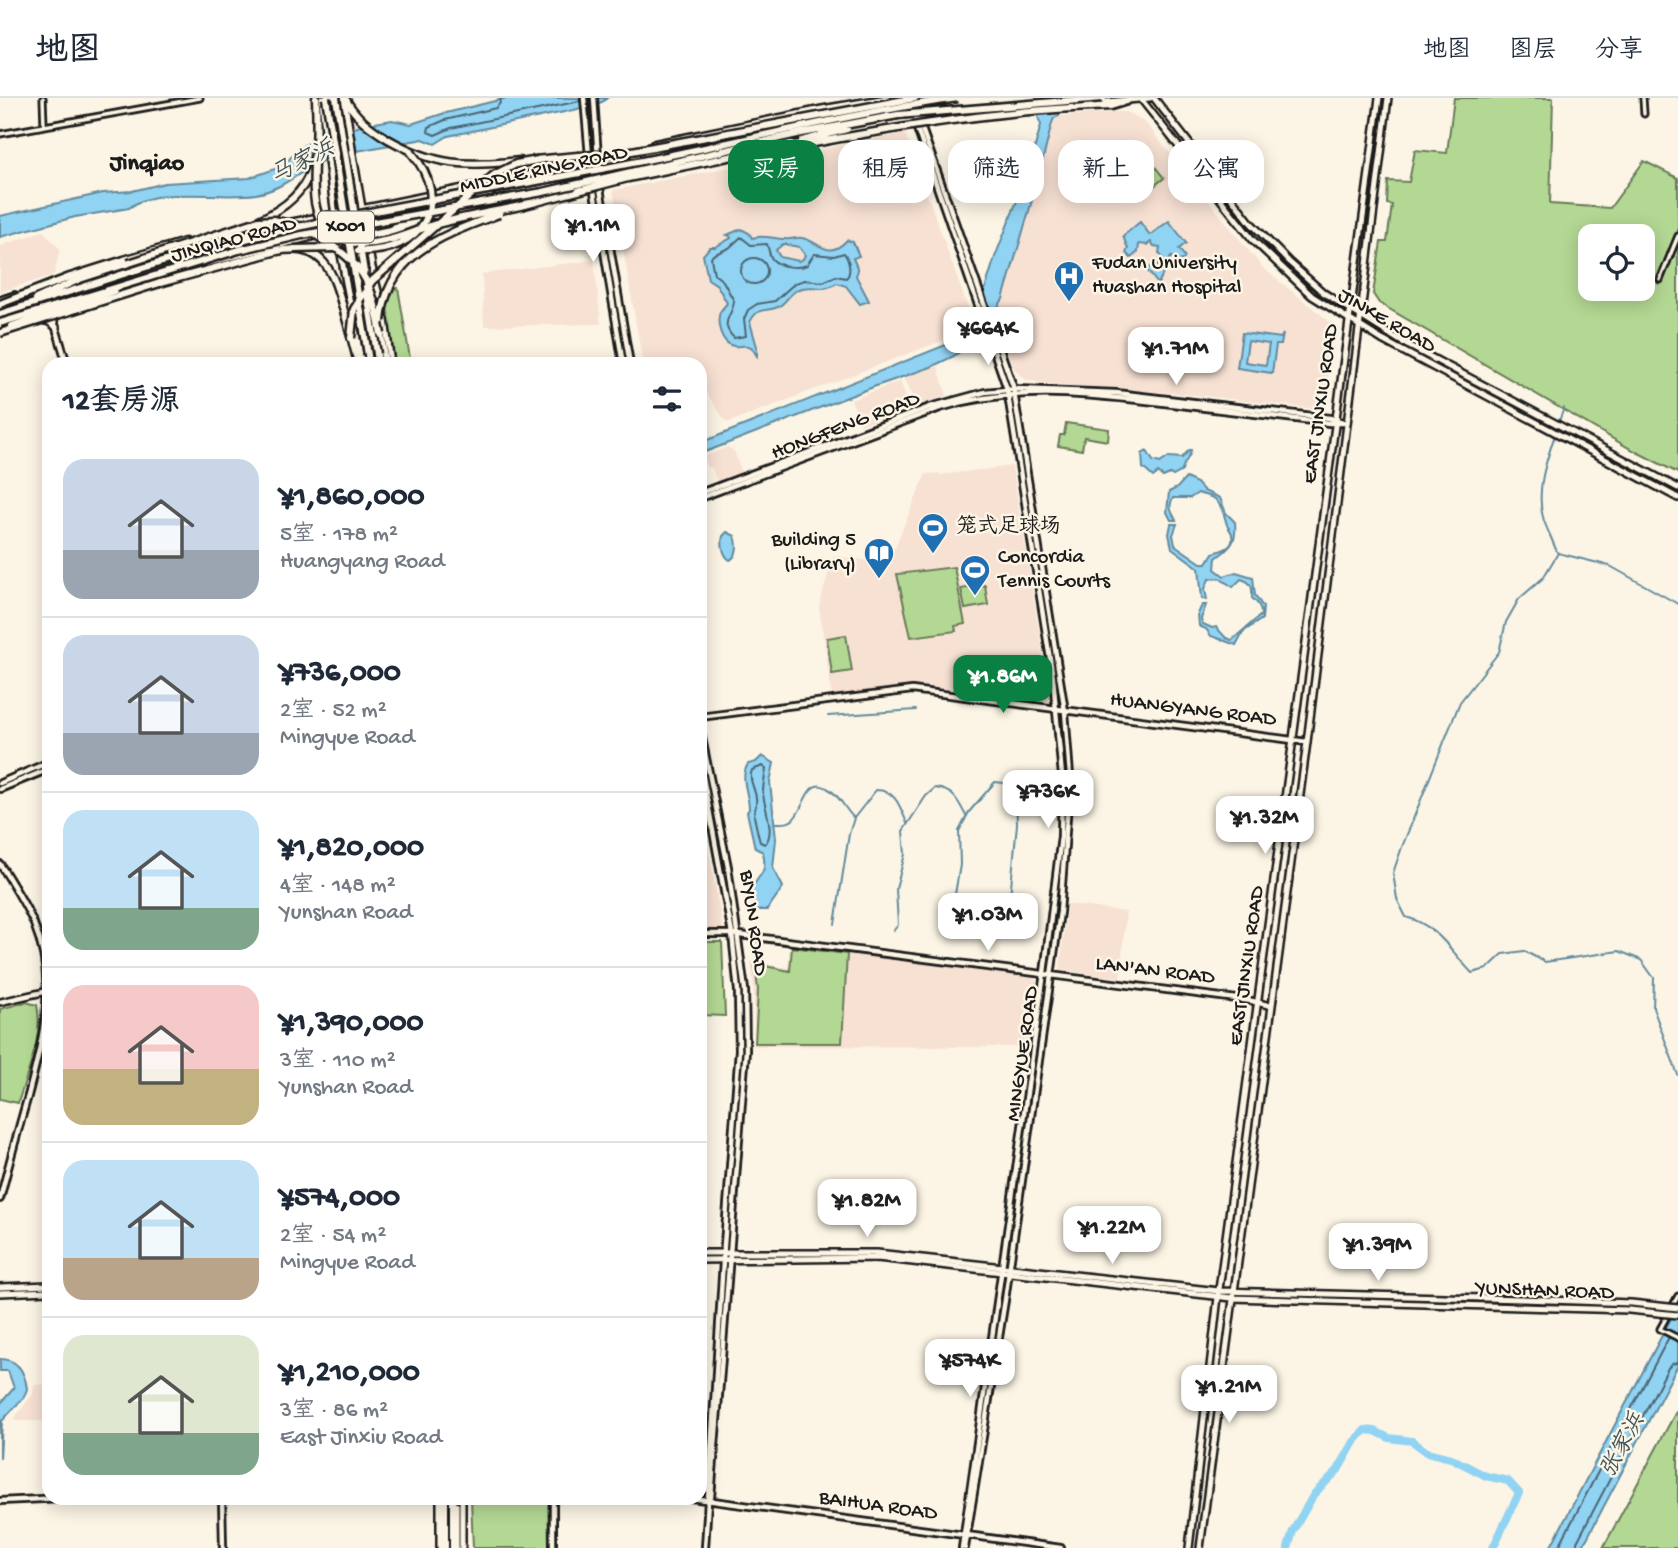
<!DOCTYPE html>
<html lang="zh">
<head>
<meta charset="utf-8">
<style>
  :root { --surface:#fff; --page:#f2f2f3; --text:#1f2937; --muted:#747a83; --line:#e0e1e3; --accent:#0b8043 }
  body { margin:0; font-family:"Gochi Hand","LXGW WenKai TC",sans-serif; background:var(--page); color:var(--text); height:100vh; display:flex; flex-direction:column; font-size:26px; white-space:nowrap }
  * { box-sizing:border-box; margin:0 }
  p { font-size:23px; color:var(--muted) }
  .icon { flex:none; width:38px; height:38px; fill:none; stroke:currentColor; stroke-width:2; stroke-linecap:round; stroke-linejoin:round }
  .map { position:relative; flex:1; overflow:hidden }
  .sheet { position:absolute; left:42px; top:259px; width:665px; height:1148px; display:flex; flex-direction:column; background:var(--surface); border-radius:21px; box-shadow:0 4px 18px #0003 }
  .sheet>* { flex:none }
  .banner { position:absolute; left:728px; top:42px; width:665px; height:63px; display:flex; gap:14px }
  .controls { position:absolute; left:1578px; top:126px; display:grid; gap:14px }
  .controls a { display:grid; place-items:center; width:77px; height:77px; border-radius:14px; background:var(--surface); box-shadow:0 4px 18px #0003; font-size:35px }
  .price { position:absolute; translate:-50% -60px; padding:0 16px; border-radius:14px; background:#fff; color:#222; font-size:23px; line-height:46px; filter:drop-shadow(0 2px 4px #0008) }
  .price::after { content:''; position:absolute; left:50%; top:42px; width:21px; height:16px; margin-left:-10px; background:inherit; clip-path:polygon(0 0,100% 0,50% 100%) }
  .price.on { background:var(--accent); color:#fff }
  ul { padding:0; list-style:none }
  li { display:flex; align-items:center; gap:21px; height:175px; padding:0 21px }
  li+li { border-top:2px solid var(--line) }
  li span { display:grid; place-items:center; flex:none; width:196px; height:140px; border-radius:21px; color:#555 }
  li>.icon { margin-inline-start:auto }
  span .icon { width:84px; height:84px; fill:#fffc; stroke-width:1 }
  li b { font-size:30px }
  h2 { display:flex; justify-content:space-between; align-items:center; height:84px; padding:0 21px; font-size:30px }
  .tag { padding:0 24px; border-radius:21px; background:var(--surface); box-shadow:0 4px 18px #0003; font-size:24px; line-height:63px }
  .tag.on { background:var(--accent); color:#fff }
  header { display:flex; align-items:center; gap:42px; box-sizing:border-box; height:98px; padding:0 35px; background:var(--surface); border-bottom:2px solid var(--line) }
  header strong { font-size:33px }
  nav { display:flex; gap:38px; margin-inline-start:auto; font-size:24px }
  .map>svg:first-child { display:block }
</style>
</head>
<body>
<header>
<strong>地图</strong>
<nav><a>地图</a><a>图层</a><a>分享</a></nav>
</header>
<div class="map">
<svg width="1678" height="1450" viewBox="0 0 1678 1450">
  <rect width="100%" height="100%" fill="#fcf5e5"/>
  <filter id="ink" filterUnits="userSpaceOnUse"><feTurbulence type="fractalNoise" baseFrequency=".0143" numOctaves="2"/><feDisplacementMap in="SourceGraphic" scale="14" xChannelSelector="R" yChannelSelector="G"/><feConvolveMatrix kernelMatrix="1 2 1 2 8 2 1 2 1" color-interpolation-filters="sRGB"/></filter>
  <g filter="url(#ink)">
    <!-- built -->
    <path fill="#f7e1d3" d="M1116 14H1127L1137 19 1146 26 1263 170 1335 228 1323 312 1196 297 1039 285 1025 281 1017 274 1011 265 996 214 1003 201 1028 119 1053 22 1059 18Z
      M905 35 971 218 957 237 727 325 700 286V266H643L613 92Z
      M43 133 60 151 54 177 0 194V148Z
      M594 162 601 226 484 228 482 176Z
      M937 265 947 298 917 307 904 279Z
      M900 283 910 309 861 327 851 302Z
      M728 349 734 353 742 375 717 384 712 369 707 370 702 359Z
      M1012 368 1051 605 921 588 832 598 819 509 833 458 888 465 926 376 939 375 940 377Z
      M700 704 723 832 700 833Z
      M1067 806 1126 814 1120 880 1060 872Z
      M790 847 1029 877 1037 883 1027 949 754 948V896L751 863 788 870Z
      M49 1286V1323H15L16 1318 33 1296 34 1287Z"/>
    <!-- green -->
    <path fill="#b3d893" stroke="#687a58" stroke-width="2" fill-rule="evenodd" d="M1454 0H1553L1550 106 1610 110 1644 63 1678 80V375L1629 350 1379 205 1373 196 1381 144H1387L1392 107 1387 106 1388 83 1409 84 1415 52 1447 55ZM1591 138H1643V191H1591Z
      M1138 47 1164 80 1141 98 1116 65Z
      M398 190 411 266H395L384 195Z
      M1066 325 1109 331 1108 343 1084 339 1082 352 1058 348 1060 337H1064Z
      M954 469 965 526 955 528 956 533 911 539 897 476Z
      M985 487 988 507 965 511 961 491Z
      M846 537 852 573 832 576 827 540Z
      M700 844H722L725 918 700 917Z
      M792 849 847 856 842 945H755L758 892 755 866 790 873Z
      M26 904 37 907C44 939 27 974 18 1005L0 1001V911Z
      M1678 1310V1450H1603Z
      M471 1400H548L549 1450H473Z"/>
    <!-- water -->
    <path fill="#91d3f3" stroke="#628a9d" stroke-width="2" fill-rule="evenodd" d="M507 0H607L602 4 574 12 448 38 435 46 423 41C394 47 342 53 318 65 296 76 281 92 256 96 220 102 159 87 129 110L75 119 0 139V118L103 95 132 93 165 85 249 80 281 69 304 47 363 27 392 22 411 26 442 16Z
      M1043 0H1064L1059 18 1054 20 1052 25 1036 89 1003 201 978 240 954 258 931 269 876 288 700 356V345L956 243 975 223 995 159 1027 77 1041 27 1038 19Z
      M1169 123 1186 145 1179 151 1185 159 1183 162 1178 163 1176 159H1171L1158 186 1147 172 1152 168H1157L1158 163 1163 160 1159 155 1160 149 1154 148 1151 144 1147 147 1139 146 1138 154 1131 160 1126 155 1128 151 1123 138 1140 124 1150 137Z
      M741 131 749 135 752 140C764 136 773 141 785 141 791 142 796 139 802 140 819 143 828 163 847 142L853 144 859 158 853 160 858 172 856 178 869 203 860 206 846 188 837 185C819 196 814 185 799 191 790 194 786 205 778 209 765 215 759 207 750 224L757 249V258C755 256 753 250 751 249 746 246 739 249 734 248 721 246 716 225 720 214 722 211 725 208 727 205L717 187 708 181 703 157 710 149H715L731 140 730 138 727 137ZM783 146 799 149 805 157 803 161 799 163 780 159 776 152Z
      M1242 235 1281 240 1283 236 1281 247H1276L1272 275 1237 270ZM1248 243 1269 246 1266 267 1245 264Z
      M1189 352H1191C1190 361 1182 365 1182 373L1173 378 1170 376 1163 379 1158 375 1153 379 1143 370 1142 356 1147 353 1153 363 1160 365 1169 359 1182 360Z
      M1186 380 1197 385 1204 393 1220 400 1226 415 1235 424C1237 444 1231 449 1216 460L1215 471 1224 478 1236 474 1253 479 1255 497 1263 509 1262 521 1243 534 1236 547 1211 538 1206 531 1199 528 1198 516 1202 507H1206L1201 521 1203 526 1212 530 1216 529 1226 540 1232 542 1261 517C1261 509 1258 505 1252 500 1253 490 1252 484 1241 481L1233 489 1219 480 1209 481 1205 491 1207 502 1202 501 1199 470 1172 450 1169 436 1171 426H1177L1173 437 1175 447 1201 465H1207L1213 455C1222 452 1235 450 1232 437 1232 433 1228 430 1227 427 1225 419 1222 407 1215 401 1210 398 1203 397 1198 395L1190 400H1173C1168 409 1171 413 1176 422H1171L1167 414 1169 394 1177 390Z
      M727 434 735 438C738 446 738 458 730 462 723 458 721 446 723 438Z
      M762 658 774 665 770 684 776 741 773 770 783 789 767 812H754L751 793C758 774 768 779 763 754L755 750 747 714 749 711C749 695 739 680 748 666L756 664Z
      M1678 1207V1267L1582 1450H1550Z
      M0 1261C18 1261 25 1274 27 1291L24 1299 2 1323 0 1361V1306L14 1290 8 1273H0Z"/>
    <g fill="none" stroke-linecap="round" stroke-linejoin="round">
      <!-- shore -->
      <path stroke="#4b6572" stroke-width="2" d="M501 0 500 5 496 10 445 22 429 29 428 34 435 37 451 30 580 3
        M741 139 751 147 767 146C769 151 769 158 773 162 780 169 798 171 807 167L814 156 834 158 844 155C849 161 852 175 846 180L836 178 823 184 805 182 795 185 775 203 757 206 748 212 744 221 746 238 734 240C718 224 733 218 734 203L723 183 714 176 711 160 713 157 729 150Z
        M741 173a13 13 0 1 1 26 0a13 13 0 1 1-26 0Z
        M763 668 766 671C765 679 763 686 763 695 764 710 776 734 765 746L760 744C759 741 754 719 754 717 755 711 757 706 756 700 755 690 748 682 752 672Z
        M1558 1450 1669 1239
        M1577 1450V1444L1668 1270 1672 1266 1678 1265"/>
      <!-- stream -->
      <path stroke="#628a9d" stroke-width="2" d="M1559 323 1564 310
        M1557 454C1553 444 1548 433 1544 423 1534 392 1548 358 1558 328
        M1678 506 1610 468 1558 455 1543 480 1519 501 1506 524 1499 554 1460 604 1402 749 1393 775 1397 801 1406 819C1438 828 1450 852 1472 875L1487 871 1503 856 1524 853 1545 864 1619 853 1641 862 1654 880 1653 910 1678 977
        M828 618 916 612
        M775 725C780 725 786 726 791 723 804 716 806 677 827 690 839 696 844 710 853 719
        M835 826 849 736 854 720 876 692C896 692 900 709 907 725
        M894 832 898 827 896 791 905 756 903 733 926 698 935 690C954 692 958 703 966 718
        M948 837 960 767 959 733 969 714 995 684 1004 685 1016 696 1017 726 1010 799 1013 837"/>
      <!-- river -->
      <path stroke="#91d3f3" stroke-width="8" d="M1288 1450 1293 1433 1314 1396 1338 1372 1354 1344 1365 1332 1375 1333 1389 1340 1412 1343 1427 1354 1451 1360 1486 1378 1508 1383 1519 1395 1493 1450"/>
      <!-- minor casing -->
      <g stroke="#1c1c1c" stroke-width="9">
        <path id="minor" d="M43 0 44 27
          M1643 0 1644 16
          M0 36 200 0
          M1660 182 1678 138
          M1678 1198 1660 1231 1678 1240"/>
      </g>
      <!-- tertiary casing -->
      <g stroke="#1c1c1c" stroke-width="10">
        <path id="tertiary" d="M584 0 589 58
          M594 0 600 90 630 266
          M915 25 1007 291 1053 580 1062 678 1061 738 1044 875 962 1450
          M920 25 1013 288 1065 613 1070 678 1060 814 1005 1202 965 1450
          M590 70 623 266
          M52 217 67 266
          M700 395 930 309 985 294 1017 291 1116 295 1330 320 1346 325
          M700 400 940 310C1019 286 1099 297 1180 307 1229 313 1279 319 1329 325H1344
          M700 619 912 592 1307 644
          M700 630 728 769 745 892 746 952 711 1399 708 1402
          M700 663 732 836 738 893 739 952 724 1147 705 1450
          M0 685 49 664
          M0 691 49 671
          M0 766C12 785 25 805 34 826 58 884 43 940 28 998 18 1032 9 1066 0 1101
          M700 836H732L1252 903 1271 908
          M0 904 48 893
          M222 1400 223 1450
          M691 1400 964 1437
          M0 1403 63 1400
          M967 1437 1061 1450
          M553 1450V1400"/>
      </g>
      <!-- secondary casing -->
      <g stroke="#1c1c1c" stroke-width="10">
        <path id="secondary" d="M700 1155H877L1219 1193 1522 1201
          M700 1162 877 1160 1232 1200 1521 1209
          M0 1189 49 1187
          M0 1195 49 1193
          M1189 1450 1218 1199 1379 0
          M1200 1450 1307 644 1388 0"/>
      </g>
      <!-- primary casing -->
      <g stroke="#1c1c1c" stroke-width="10">
        <path id="primary" d="M322 0C328 72 337 144 352 215
          M1154 0 1251 125 1289 164 1324 195 1402 244 1678 390
          M1141 1 1252 141 1312 198 1382 242 1678 400
          M344 2 348 23
          M1084 6 1150 0
          M848 33C918 21 988 12 1060 8
          M653 46 822 11 887 0
          M353 57 372 169 385 221 391 266
          M710 59 807 40
          M582 73 595 65 598 59
          M497 99 600 79
          M427 117 447 118 584 89
          M361 121 423 106
          M360 130 389 124
          M227 143 271 128 376 108 580 66 600 59
          M263 146 269 140 350 121
          M207 165 316 138
          M0 202 15 197
          M52 210C63 191 114 189 134 173
          M41 222 49 224 56 229
          M354 225 362 266
          M0 229 17 223
          M456 1407V1450
          M440 1450V1400
          M462 1450V1400"/>
      </g>
      <!-- trunk casing -->
      <g stroke="#1c1c1c" stroke-width="11">
        <path id="trunk" d="M345 0C355 19 370 30 388 41 437 69 465 68 520 63
          M1072 10 1111 8 1127 3
          M847 31 865 25
          M534 62 578 58
          M525 107 578 93
          M259 122C319 95 318 58 316 0
          M124 162 185 144
          M160 185 277 153C325 144 333 175 344 213 349 231 354 248 358 266
          M381 236 385 266
          M377 256 378 266
          M368 257 369 266
          M445 1400V1450
          M453 1450V1400"/>
      </g>
      <!-- minor -->
      <use href="#minor" stroke="#fcf5e5" stroke-width="3.5"/>
      <!-- tertiary -->
      <use href="#tertiary" stroke="#fcf5e5" stroke-width="4.5"/>
      <!-- secondary -->
      <use href="#secondary" stroke="#fcf5e5" stroke-width="5"/>
      <!-- primary -->
      <use href="#primary" stroke="#fcf5e5" stroke-width="5"/>
      <!-- trunk -->
      <use href="#trunk" stroke="#fcf5e5" stroke-width="6"/>
      <!-- secondary-bridge casing -->
      <g stroke="#1c1c1c" stroke-width="10" stroke-linecap="butt">
        <path id="secondary-bridge" d="M1522 1201 1631 1205 1678 1210
          M1521 1209 1629 1212 1678 1217"/>
      </g>
      <!-- primary-bridge casing -->
      <g stroke="#1c1c1c" stroke-width="10" stroke-linecap="butt">
        <path id="primary-bridge" d="M348 23 353 57"/>
      </g>
      <!-- trunk-bridge casing -->
      <g stroke="#1c1c1c" stroke-width="11" stroke-linecap="butt">
        <path id="trunk-bridge" d="M326 0 368 257
          M336 0 364 174
          M802 43 847 31
          M789 47 809 46C897 29 983 15 1072 10
          M578 58 616 56 915 0
          M314 61C314 76 312 94 316 109 323 142 355 150 384 143 404 139 422 129 441 125 469 118 497 113 525 107
          M578 93 628 80 791 46
          M314 136C363 165 371 180 381 236
          M225 138 253 136
          M294 151 334 150
          M358 153C422 156 454 104 411 54
          M366 189 377 256
          M36 201 80 181 258 123 274 122 298 128
          M0 206 70 179 124 162
          M0 216C79 191 157 163 238 143 371 110 508 90 642 63 748 42 851 15 958 0
          M381 223C387 155 443 137 499 116
          M0 225 239 152 302 137 543 94 802 35 898 17 1103 0
          M12 228 114 193
          M0 235 160 185
          M351 240 354 211 372 183 494 77 516 66 538 62"/>
      </g>
      <!-- secondary-bridge -->
      <use href="#secondary-bridge" stroke="#fcf5e5" stroke-width="5"/>
      <!-- primary-bridge -->
      <use href="#primary-bridge" stroke="#fcf5e5" stroke-width="5"/>
      <!-- trunk-bridge -->
      <use href="#trunk-bridge" stroke="#fcf5e5" stroke-width="6"/>
    </g>
  </g>
  <!-- icons -->
  <defs>
    <g id="hospital-pin" transform="scale(1.575)"><path d="M0 17L-7.5 6A9.5 9.5 0 1 1 7.5 6Z" fill="#1f6fb2" stroke="#fcf5e5"/><path d="M-5-5h3v3.5h4V-5h3V5h-3V1.5h-4V5h-3Z" fill="#fff"/></g>
    <g id="stadium-pin" transform="scale(1.575)"><path d="M0 17L-7.5 6A9.5 9.5 0 1 1 7.5 6Z" fill="#1f6fb2" stroke="#fcf5e5"/><path d="M0-5a6.5 5 0 1 0 0 10a6.5 5 0 1 0 0-10ZM-3.5-1.8h7v3.6h-7Z" fill="#fff"/></g>
    <g id="library-pin" transform="scale(1.575)"><path d="M0 17L-7.5 6A9.5 9.5 0 1 1 7.5 6Z" fill="#1f6fb2" stroke="#fcf5e5"/><path d="M-6-4Q-3-5.5-.7-3.5V5Q-3 3-6 4ZM6-4Q3-5.5 .7-3.5V5Q3 3 6 4Z" fill="#fff"/></g>
  </defs>
  <g fill-rule="evenodd">
    <use href="#hospital-pin" x="1069" y="178"/>
    <use href="#stadium-pin" x="933" y="430"/>
    <use href="#library-pin" x="879" y="455"/>
    <use href="#stadium-pin" x="975" y="472"/>
  </g>
  <g text-anchor="middle" dominant-baseline="central" stroke-width="5" stroke-linejoin="round" paint-order="stroke">
    <!-- shield labels -->
    <rect fill="#fcf5e5" stroke="#5f5d58" stroke-width="2" x="318" y="113.5" width="56" height="31" rx="5"/>
    <g font-size="19" font-weight="bold" fill="#1c1c1c">
      <text x="346" y="129">X001</text>
    </g>
    <!-- street labels -->
    <g font-size="21" fill="#1c1c1c" stroke="#fcf5e5">
      <text transform="translate(544 73) rotate(-12)">MIDDLE RING ROAD</text>
      <text transform="translate(234 143) rotate(-15)">JINQIAO ROAD</text>
      <text transform="translate(1386 224) rotate(30)">JINKE ROAD</text>
      <text transform="translate(1322 306) rotate(-82)">EAST JINXIU ROAD</text>
      <text transform="translate(846 329) rotate(-21)">HONGFENG ROAD</text>
      <text transform="translate(1193 613) rotate(7)">HUANGYANG ROAD</text>
      <text transform="translate(752 825) rotate(82)">BIYUN ROAD</text>
      <text transform="translate(1248 868) rotate(-82)">EAST JINXIU ROAD</text>
      <text transform="translate(1155 874) rotate(7)">LAN'AN ROAD</text>
      <text transform="translate(1024 956) rotate(-82)">MINGYUE ROAD</text>
      <text transform="translate(1545 1194) rotate(2)">YUNSHAN ROAD</text>
      <text transform="translate(878 1409) rotate(8)">BAIHUA ROAD</text>
    </g>
    <!-- poi labels -->
    <g font-size="21" fill="#1c1c1c" stroke="#fcf5e5" text-anchor="start">
      <text x="1092" y="166">Fudan University<tspan x="1092" dy="24">Huashan Hospital</tspan></text>
      <text x="956" y="430">笼式足球场</text>
      <text x="856" y="443" text-anchor="end">Building 5<tspan x="856" dy="24">(Library)</tspan></text>
      <text x="998" y="460">Concordia<tspan x="998" dy="24">Tennis Courts</tspan></text>
    </g>
    <!-- water labels -->
    <g font-size="23" font-style="italic" fill="#3f535c" stroke="#fcf5e5">
      <text transform="translate(303 65) rotate(-27)">马家浜</text>
      <text transform="translate(1624 1348) rotate(-62)">张家浜</text>
    </g>
    <!-- quarter labels -->
    <g font-size="24" font-weight="bold" fill="#1c1c1c" stroke="#fcf5e5">
      <text x="147" y="66">Jinqiao</text>
    </g>
  </g>
</svg>
<div class="controls">
<a><svg class="icon" aria-label="locate" viewBox="0 0 24 24"><circle cx="12" cy="12" r="6"/><path d="M12 2v4M12 18v4M2 12h4M18 12h4"/></svg></a>
</div>
<b class="price" style="left:593px;top:166px">¥1.1M</b>
<b class="price" style="left:988px;top:269px">¥664K</b>
<b class="price" style="left:1176px;top:289px">¥1.71M</b>
<b class="price on" style="left:1003px;top:617px">¥1.86M</b>
<b class="price" style="left:1048px;top:732px">¥736K</b>
<b class="price" style="left:1265px;top:758px">¥1.32M</b>
<b class="price" style="left:988px;top:855px">¥1.03M</b>
<b class="price" style="left:867px;top:1141px">¥1.82M</b>
<b class="price" style="left:1112px;top:1168px">¥1.22M</b>
<b class="price" style="left:1378px;top:1185px">¥1.39M</b>
<b class="price" style="left:970px;top:1301px">¥574K</b>
<b class="price" style="left:1229px;top:1327px">¥1.21M</b>
<div class="banner">
<a class="tag on">买房</a>
<a class="tag">租房</a>
<a class="tag">筛选</a>
<a class="tag">新上</a>
<a class="tag">公寓</a>
</div>
<section class="sheet">
<h2>12套房源<svg class="icon" aria-label="filters" viewBox="0 0 24 24"><path d="M4 7h16M4 17h16"/><circle cx="9" cy="7" r="2"/><circle cx="15" cy="17" r="2"/></svg></h2>
<ul>
<li><span style="background:linear-gradient(#c9d6e8 65%,#9aa5b1 0)"><svg class="icon" aria-label="home" viewBox="0 0 24 24"><path d="M3 11l9-7 9 7M6 9v11h12V9"/></svg></span><div><b>¥1,860,000</b><p>5室 · 178 m²</p><p>Huangyang Road</p></div></li>
<li><span style="background:linear-gradient(#c9d6e8 70%,#9aa5b1 0)"><svg class="icon" aria-label="home" viewBox="0 0 24 24"><path d="M3 11l9-7 9 7M6 9v11h12V9"/></svg></span><div><b>¥736,000</b><p>2室 · 52 m²</p><p>Mingyue Road</p></div></li>
<li><span style="background:linear-gradient(#bfe0f5 70%,#7fa58c 0)"><svg class="icon" aria-label="home" viewBox="0 0 24 24"><path d="M3 11l9-7 9 7M6 9v11h12V9"/></svg></span><div><b>¥1,820,000</b><p>4室 · 148 m²</p><p>Yunshan Road</p></div></li>
<li><span style="background:linear-gradient(#f6c9c9 60%,#c2b280 0)"><svg class="icon" aria-label="home" viewBox="0 0 24 24"><path d="M3 11l9-7 9 7M6 9v11h12V9"/></svg></span><div><b>¥1,390,000</b><p>3室 · 110 m²</p><p>Yunshan Road</p></div></li>
<li><span style="background:linear-gradient(#bfe0f5 70%,#b9a48a 0)"><svg class="icon" aria-label="home" viewBox="0 0 24 24"><path d="M3 11l9-7 9 7M6 9v11h12V9"/></svg></span><div><b>¥574,000</b><p>2室 · 54 m²</p><p>Mingyue Road</p></div></li>
<li><span style="background:linear-gradient(#dfe7d0 70%,#7fa58c 0)"><svg class="icon" aria-label="home" viewBox="0 0 24 24"><path d="M3 11l9-7 9 7M6 9v11h12V9"/></svg></span><div><b>¥1,210,000</b><p>3室 · 86 m²</p><p>East Jinxiu Road</p></div></li>
</ul>
</section>
</div>
</body>
</html>
